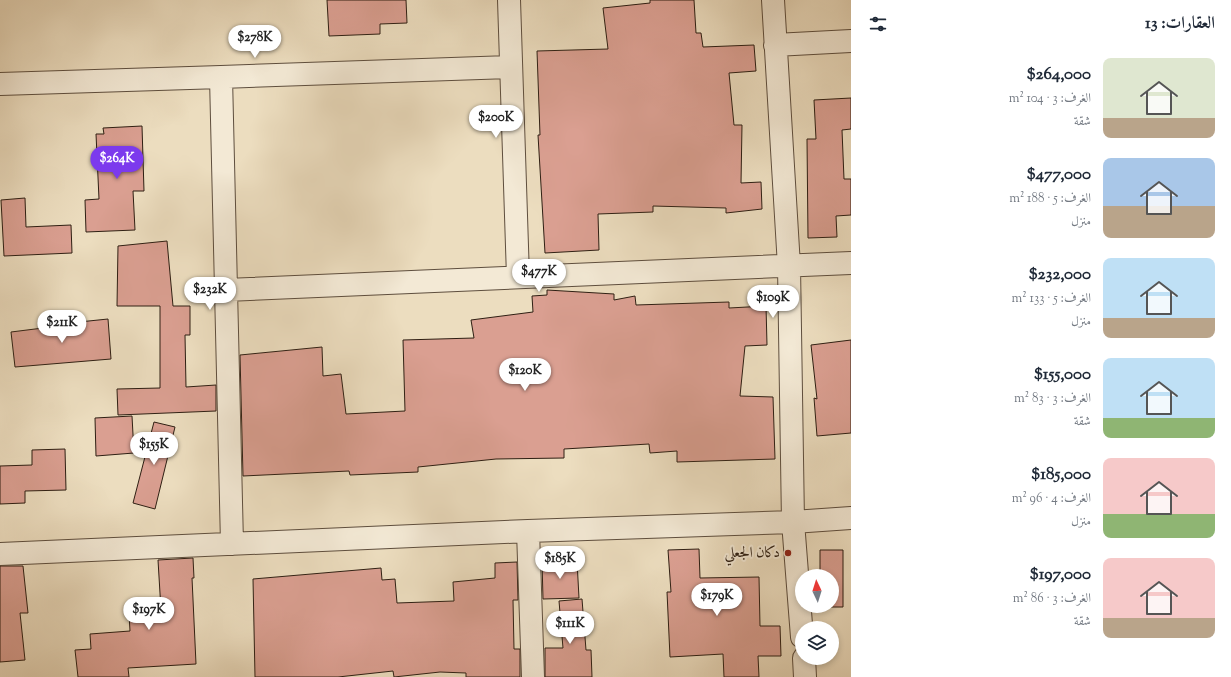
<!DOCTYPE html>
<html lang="ar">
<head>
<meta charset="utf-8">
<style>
  :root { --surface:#fff; --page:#f2f2f3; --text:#1f2937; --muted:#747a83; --accent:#7c3aed }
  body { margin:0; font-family:"Sorts Mill Goudy",Amiri,serif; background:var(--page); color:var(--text); direction:rtl; height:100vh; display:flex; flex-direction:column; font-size:15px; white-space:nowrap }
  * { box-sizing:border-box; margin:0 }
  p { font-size:13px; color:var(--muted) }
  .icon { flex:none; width:22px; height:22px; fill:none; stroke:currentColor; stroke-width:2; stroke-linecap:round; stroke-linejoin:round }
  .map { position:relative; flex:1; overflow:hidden; direction:ltr }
  .details { display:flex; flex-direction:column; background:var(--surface); width:380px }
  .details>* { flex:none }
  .needle { width:26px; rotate:356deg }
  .tools { position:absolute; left:795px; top:569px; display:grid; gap:8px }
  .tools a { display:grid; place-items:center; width:44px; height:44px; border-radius:50%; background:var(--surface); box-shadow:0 2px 6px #0003; font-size:20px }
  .price { position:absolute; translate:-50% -34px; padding:0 9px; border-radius:14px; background:#fff; color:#222; font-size:13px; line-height:26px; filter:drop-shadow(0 1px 2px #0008) }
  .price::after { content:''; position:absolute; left:50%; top:24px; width:12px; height:9px; margin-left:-6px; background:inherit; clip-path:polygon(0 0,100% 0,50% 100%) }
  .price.active { background:var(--accent); color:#fff }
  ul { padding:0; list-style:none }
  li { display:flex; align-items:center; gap:12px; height:100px; padding:0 16px }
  li span { display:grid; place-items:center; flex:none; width:112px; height:80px; border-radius:8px; color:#555 }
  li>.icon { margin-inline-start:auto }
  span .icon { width:48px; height:48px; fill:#fffc; stroke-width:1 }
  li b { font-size:17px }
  h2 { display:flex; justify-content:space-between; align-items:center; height:48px; padding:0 16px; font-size:17px }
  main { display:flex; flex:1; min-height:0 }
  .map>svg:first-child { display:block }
</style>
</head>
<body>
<main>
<section class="details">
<h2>العقارات: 13<svg class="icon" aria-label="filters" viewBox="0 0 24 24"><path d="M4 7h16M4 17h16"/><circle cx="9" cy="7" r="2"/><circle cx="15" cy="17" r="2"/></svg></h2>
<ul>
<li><span style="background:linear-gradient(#dfe7d0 75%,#b9a48a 0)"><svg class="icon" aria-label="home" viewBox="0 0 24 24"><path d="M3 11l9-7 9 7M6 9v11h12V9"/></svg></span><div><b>$264,000</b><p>الغرف: 3 · 104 m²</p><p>شقة</p></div></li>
<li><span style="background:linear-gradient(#a9c7e8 60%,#b9a48a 0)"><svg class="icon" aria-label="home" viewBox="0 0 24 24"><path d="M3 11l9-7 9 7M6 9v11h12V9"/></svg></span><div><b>$477,000</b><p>الغرف: 5 · 188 m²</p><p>منزل</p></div></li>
<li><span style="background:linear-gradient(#bfe0f5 75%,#b9a48a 0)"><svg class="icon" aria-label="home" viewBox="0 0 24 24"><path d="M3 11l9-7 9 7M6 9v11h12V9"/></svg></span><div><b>$232,000</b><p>الغرف: 5 · 133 m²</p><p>منزل</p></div></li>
<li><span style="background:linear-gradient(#bfe0f5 75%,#8fb573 0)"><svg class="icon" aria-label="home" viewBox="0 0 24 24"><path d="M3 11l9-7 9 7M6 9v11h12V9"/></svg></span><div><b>$155,000</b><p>الغرف: 3 · 83 m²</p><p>شقة</p></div></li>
<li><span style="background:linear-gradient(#f6c9c9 70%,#8fb573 0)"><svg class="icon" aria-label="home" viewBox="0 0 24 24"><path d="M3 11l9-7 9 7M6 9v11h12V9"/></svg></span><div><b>$185,000</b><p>الغرف: 4 · 96 m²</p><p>منزل</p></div></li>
<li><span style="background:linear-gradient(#f6c9c9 75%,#b9a48a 0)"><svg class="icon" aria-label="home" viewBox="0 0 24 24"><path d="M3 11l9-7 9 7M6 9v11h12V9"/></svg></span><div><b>$197,000</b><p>الغرف: 3 · 86 m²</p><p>شقة</p></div></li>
</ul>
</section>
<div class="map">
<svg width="851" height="677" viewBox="0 0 851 677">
  <rect width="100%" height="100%" fill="#ecddbf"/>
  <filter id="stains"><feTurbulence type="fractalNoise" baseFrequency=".005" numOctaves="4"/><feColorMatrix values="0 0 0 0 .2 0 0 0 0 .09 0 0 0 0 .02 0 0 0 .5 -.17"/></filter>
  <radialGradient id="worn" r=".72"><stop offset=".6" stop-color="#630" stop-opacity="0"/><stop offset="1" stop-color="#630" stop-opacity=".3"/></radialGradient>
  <!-- building -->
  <path fill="#da9f91" stroke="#2e1f13" d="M327 0H406L407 23 380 24V34L329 36Z
    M650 0H694L696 33H701L703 47 754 45 756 71 729 73 734 125H742L741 183 761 182 762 209 726 213V208L653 206V212L598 214 599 250 545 253 538 135H540L537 51 608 49 603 8 650 3Z
    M851 98V129L842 130 844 179H851V215L836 216 837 237 808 238 807 139H816L814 100Z
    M142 126 144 191H133L135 230 86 232 85 200 99 199 96 134H104L103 128Z
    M25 198 26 227 71 225 72 253 4 256 1 200Z
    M167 241 173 306H190V335H185L186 387 216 385V411L118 415 117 389 160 388V306H117L118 246Z
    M547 290 614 294V300L635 296 636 305 729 302V308L766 306 767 345 745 346 740 396 773 397 775 459 677 462V451L650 453 649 444 564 449V458L496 459 418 467V472L350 475 349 471 243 476 240 355 322 347 323 376 341 374 346 414 405 411 403 340 474 338 471 320 533 312 532 296 547 295Z
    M108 319 111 359 15 367 11 332 51 327 50 325Z
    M851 340V433L817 436 814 398 817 399 811 345Z
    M132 416 134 453 96 456 95 418Z
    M154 422 175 427 155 509 133 503Z
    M65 449 66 490 25 491V503L0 504V466L32 465V450Z
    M699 549 700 578 759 577 760 626H780L781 656H758L759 677H724L723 654 670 657 667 592H671L668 550Z
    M820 550H843V607H818L832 606V576H820Z
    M193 558 194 578H192L196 664 128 668 129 677H78L75 650 91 649 90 634 130 631 129 613 161 610 158 560Z
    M577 561 579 598 543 599 542 562Z
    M517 562 518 600H513L514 649H520V677H466V673L440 672 394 677 393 671 338 677H255L253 579 381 568 382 580 395 579 397 603 454 601 453 582 495 578V563Z
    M0 566H23L28 613H20L25 660 0 662Z
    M582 599 586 650H591L592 677H545V648H563L559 601Z"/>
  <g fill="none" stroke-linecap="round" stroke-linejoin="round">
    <!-- minor casing -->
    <g stroke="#5e4e3e" stroke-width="24">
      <path id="minor" d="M509 0 518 277
        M773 0 789 266 793 522 802 637
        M775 45 851 41
        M221 77 232 544
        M0 84 221 77 510 67
        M226 290 851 263
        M528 531 533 677
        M0 554 528 531 793 522 851 518
        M804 658 805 677"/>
    </g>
    <!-- minor -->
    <use href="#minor" stroke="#f3e9d5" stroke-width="22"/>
  </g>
  <!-- markers -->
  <circle fill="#8f2418" stroke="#f3e9d5" stroke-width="1.5" cx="788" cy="553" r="4"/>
  <g text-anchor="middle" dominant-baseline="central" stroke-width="4" stroke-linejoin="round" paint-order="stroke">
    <!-- poi labels -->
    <g font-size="15" fill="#2e1f13" stroke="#f3e9d5" text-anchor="end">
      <text x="780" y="553">دكان الجعلي</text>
    </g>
  </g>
  <rect width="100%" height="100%" filter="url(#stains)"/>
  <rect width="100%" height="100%" fill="url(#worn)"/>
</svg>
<div class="tools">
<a><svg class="needle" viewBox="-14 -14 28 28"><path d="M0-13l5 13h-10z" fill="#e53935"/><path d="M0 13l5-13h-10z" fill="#747a83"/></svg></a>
<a><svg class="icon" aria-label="layers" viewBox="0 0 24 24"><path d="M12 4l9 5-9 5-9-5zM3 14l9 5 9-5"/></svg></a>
</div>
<b class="price" style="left:255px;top:59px">$278K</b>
<b class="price" style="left:496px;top:139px">$200K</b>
<b class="price active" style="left:117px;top:180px">$264K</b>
<b class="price" style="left:539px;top:293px">$477K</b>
<b class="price" style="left:210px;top:311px">$232K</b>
<b class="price" style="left:773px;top:319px">$109K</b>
<b class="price" style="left:62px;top:344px">$211K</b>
<b class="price" style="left:525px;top:392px">$120K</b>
<b class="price" style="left:154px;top:466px">$155K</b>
<b class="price" style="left:560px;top:580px">$185K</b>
<b class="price" style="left:717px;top:617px">$179K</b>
<b class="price" style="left:149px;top:631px">$197K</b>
<b class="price" style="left:570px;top:645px">$111K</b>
</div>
</main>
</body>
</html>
